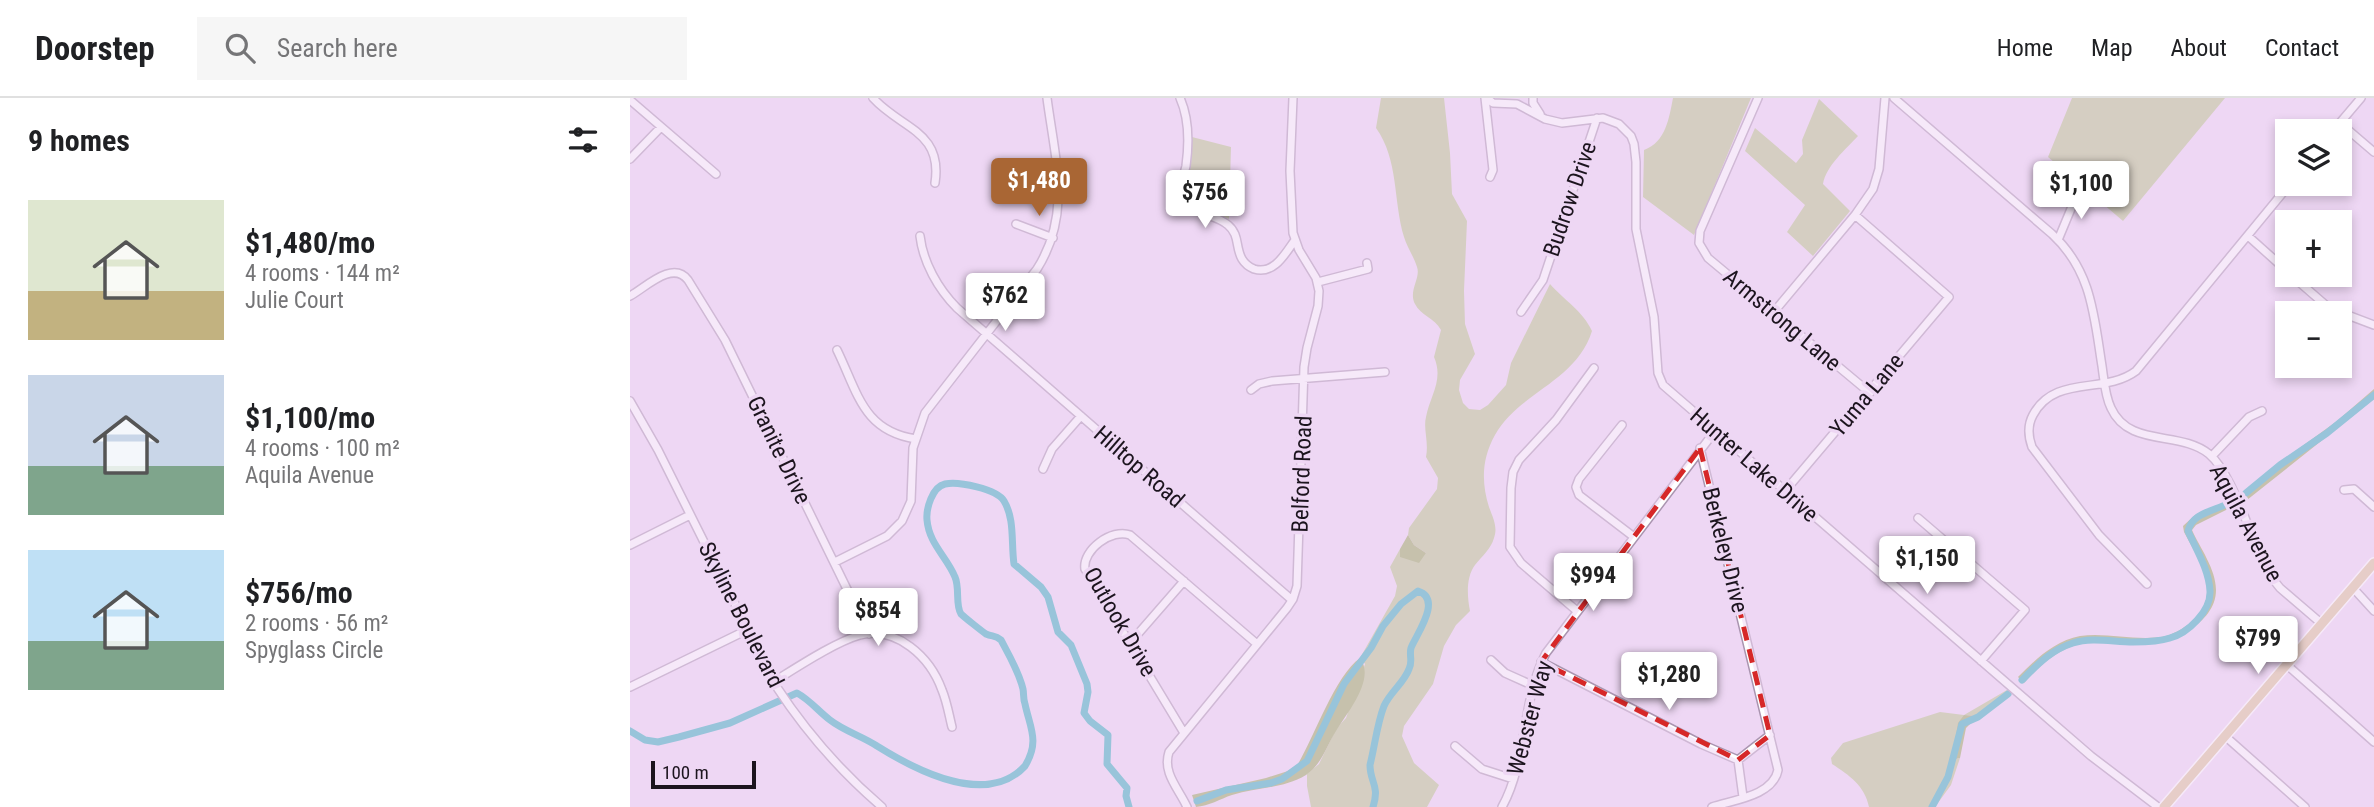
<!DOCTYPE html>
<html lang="en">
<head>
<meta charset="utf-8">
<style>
  :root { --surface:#fff; --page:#f6f6f6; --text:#202124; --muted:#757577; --line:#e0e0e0; --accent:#a96634 }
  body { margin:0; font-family:"Roboto Condensed",sans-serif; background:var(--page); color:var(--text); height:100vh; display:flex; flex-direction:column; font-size:26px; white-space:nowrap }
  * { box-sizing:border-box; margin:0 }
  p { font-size:23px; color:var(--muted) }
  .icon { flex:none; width:38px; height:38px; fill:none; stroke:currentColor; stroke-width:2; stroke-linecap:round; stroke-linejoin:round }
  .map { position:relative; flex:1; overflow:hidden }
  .details { display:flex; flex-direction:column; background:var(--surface); width:630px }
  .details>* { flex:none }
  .controls { position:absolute; left:1645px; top:21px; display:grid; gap:14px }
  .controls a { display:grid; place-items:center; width:77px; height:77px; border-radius:0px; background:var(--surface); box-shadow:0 4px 10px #0003; font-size:35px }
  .scale { position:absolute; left:21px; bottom:18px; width:105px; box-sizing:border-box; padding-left:7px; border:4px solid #1c141e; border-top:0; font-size:19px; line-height:24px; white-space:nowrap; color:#1c141e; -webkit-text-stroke:5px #eed7f4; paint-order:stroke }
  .price { position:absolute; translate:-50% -60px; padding:0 16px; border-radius:7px; background:#fff; color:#222; font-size:23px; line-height:46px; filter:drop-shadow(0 2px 4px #0008) }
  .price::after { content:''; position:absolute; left:50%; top:42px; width:21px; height:16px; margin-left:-10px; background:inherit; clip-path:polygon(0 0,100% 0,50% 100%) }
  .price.active { background:var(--accent); color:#fff }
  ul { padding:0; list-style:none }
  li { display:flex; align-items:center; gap:21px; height:175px; padding:0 28px }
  li span { display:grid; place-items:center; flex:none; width:196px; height:140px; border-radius:0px; color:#555 }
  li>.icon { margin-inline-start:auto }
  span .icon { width:84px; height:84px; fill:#fffc; stroke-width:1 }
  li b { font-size:30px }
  h2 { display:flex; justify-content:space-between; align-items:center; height:84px; padding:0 28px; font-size:30px }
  header { display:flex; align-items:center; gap:42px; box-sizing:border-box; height:98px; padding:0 35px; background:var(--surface); border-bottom:2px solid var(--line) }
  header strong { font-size:33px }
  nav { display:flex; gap:38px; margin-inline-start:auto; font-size:24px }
  .search { width:490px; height:63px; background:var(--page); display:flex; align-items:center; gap:18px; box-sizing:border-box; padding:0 24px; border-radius:0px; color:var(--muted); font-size:26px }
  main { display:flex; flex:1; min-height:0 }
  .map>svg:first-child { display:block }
</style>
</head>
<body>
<header>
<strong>Doorstep</strong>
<div class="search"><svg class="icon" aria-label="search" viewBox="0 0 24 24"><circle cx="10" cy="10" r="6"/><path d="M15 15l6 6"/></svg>Search here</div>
<nav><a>Home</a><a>Map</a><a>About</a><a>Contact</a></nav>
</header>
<main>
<section class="details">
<h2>9 homes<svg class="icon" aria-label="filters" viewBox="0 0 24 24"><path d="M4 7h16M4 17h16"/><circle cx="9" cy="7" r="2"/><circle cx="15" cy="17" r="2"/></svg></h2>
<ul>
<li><span style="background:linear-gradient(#dfe7d0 65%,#c2b280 0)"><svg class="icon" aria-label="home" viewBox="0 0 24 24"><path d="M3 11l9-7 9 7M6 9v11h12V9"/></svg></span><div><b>$1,480/mo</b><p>4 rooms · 144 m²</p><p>Julie Court</p></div></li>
<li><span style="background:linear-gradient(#c9d6e8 65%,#7fa58c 0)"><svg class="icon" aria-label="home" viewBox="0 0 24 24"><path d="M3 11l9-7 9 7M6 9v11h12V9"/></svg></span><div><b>$1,100/mo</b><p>4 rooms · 100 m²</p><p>Aquila Avenue</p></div></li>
<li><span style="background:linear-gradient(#bfe0f5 65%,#7fa58c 0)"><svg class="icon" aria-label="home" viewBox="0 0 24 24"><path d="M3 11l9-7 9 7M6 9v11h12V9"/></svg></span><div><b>$756/mo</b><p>2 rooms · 56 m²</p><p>Spyglass Circle</p></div></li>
</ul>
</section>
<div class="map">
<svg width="1744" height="709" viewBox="0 0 1744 709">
  <rect width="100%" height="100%" fill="#eed7f4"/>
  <!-- green -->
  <path fill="#b6c486" d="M751 0H814L820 55 822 96 837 123 834 193 835 226 845 256 830 282 829 292 833 305 839 311 850 312 858 307 876 287 881 265 920 186C934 202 953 213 962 233 946 284 889 294 865 337 852 360 851 384 859 409 863 420 868 429 864 440 861 451 852 458 845 467 836 479 837 498 840 513L826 527 814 548 803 586 774 628 772 638 784 665 809 687 797 709H681L677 688V676L689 666 706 631 716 620 735 566 730 560 765 498 767 488 760 469 770 451 771 459 796 455 784 447 778 437 779 430 807 391 808 380 796 359C799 344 793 331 796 319 800 298 814 282 804 259L811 232C805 220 790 217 785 206 778 193 791 180 787 169 784 159 777 149 774 139 763 103 769 62 746 30Z
    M1043 0H1121L1064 137 1013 99 1014 52C1036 44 1039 20 1043 0Z
    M1442 0H1595L1493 123 1418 59Z
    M1189 1 1228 38C1216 51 1196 68 1193 86L1220 113 1183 158 1157 134 1175 107 1115 53 1125 30 1166 65 1173 56 1172 42Z
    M562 39 601 49 599 121 571 110 560 99 558 84 561 65Z
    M1377 592 1381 596 1348 618 1334 617 1323 662 1330 660 1321 687 1305 709H1239C1235 688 1219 677 1202 666L1201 660 1213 645 1310 614 1334 617Z"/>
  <!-- forest -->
  <path fill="#96a656" d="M1744 291V301L1617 402 1614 394 1641 371 1707 323Z
    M1599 402 1602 409 1566 427 1562 432C1570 450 1586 471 1586 492 1586 526 1539 547 1510 547 1493 547 1466 541 1451 545 1427 552 1410 567 1394 585L1388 579C1405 562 1424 543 1450 538 1478 534 1508 544 1536 538 1544 536 1554 530 1560 525 1594 496 1570 465 1554 434L1553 428 1565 417Z
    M778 437 784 447 796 455 789 465 770 459V451Z
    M730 560C746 581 717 615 706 633 696 649 692 666 676 677 653 691 627 689 602 697 590 701 579 708 566 709L562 697 636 680 658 673 668 666C685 637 705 578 730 560Z
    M1334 617 1348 618 1336 630 1330 660 1322 662 1328 625Z"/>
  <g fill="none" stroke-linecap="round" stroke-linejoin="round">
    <!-- canal -->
    <path stroke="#30adbb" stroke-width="7" d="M1616 395 1650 367 1697 335 1744 297
      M1392 582C1408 566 1421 552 1443 545 1462 539 1483 544 1503 544 1515 544 1528 544 1540 540 1558 535 1581 513 1580 493 1579 472 1566 451 1558 433 1562 415 1584 413 1599 405
      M0 633 15 642 28 644 49 639 100 625 167 595C180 602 188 613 200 622 214 633 232 638 247 648 287 673 357 709 395 668 410 643 400 630 395 606 393 601 394 596 393 591 389 574 379 557 371 542 365 537 363 539 356 536 353 534 334 519 331 516 325 507 330 490 325 479 317 459 299 446 297 422 296 411 302 389 315 386 328 383 367 391 374 403 385 421 381 446 384 466L411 489 418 499 428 534 441 547 457 586 458 594 454 615 460 623 478 637 477 666 497 690 496 698 499 709
      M567 703 596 692 641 685 652 681 677 663 714 586 741 550 753 528 771 506 788 493C813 501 786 537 781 550 779 557 783 564 779 571 774 585 760 594 754 608 747 626 745 647 740 667 740 685 750 687 743 709
      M1302 709 1318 679 1332 626 1348 619 1378 596"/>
    <!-- minor casing -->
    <g stroke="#aa95b0" stroke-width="10">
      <path id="minor" d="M243 0C271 31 313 33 305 85
        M550 0C559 20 559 46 556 68 554 77 550 85 553 95 560 119 583 114 598 127 610 137 605 149 612 161 615 166 619 169 624 171 644 177 655 156 665 142
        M855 0 863 72 860 79
        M857 0 863 5 887 6 915 21 932 25 973 20 989 26 1001 38 1004 46 1006 64V131L1024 219 1028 275 1033 287 1461 658 1528 709
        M903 0V5L910 16
        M1128 0 1070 133 1069 145 1078 160 1240 295
        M1264 0 1422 136C1462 173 1464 218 1472 268 1474 282 1475 298 1481 310 1499 350 1550 332 1579 356 1605 378 1622 448 1642 480L1650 490 1692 526
        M0 2 86 76
        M1710 25 1744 54
        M1703 33 1731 0
        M0 61 31 29
        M386 126 423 140
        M290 138C293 164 308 191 327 210L662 502
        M1618 138 1657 173
        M1428 142 1448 94
        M1661 177 1699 210 1744 227
        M688 184 738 171 737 165
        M0 198C16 189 43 162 58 182L95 242 239 536
        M891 214 913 182 967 20
        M1143 215 1225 117 1243 91 1249 71 1255 0
        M207 252C228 295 233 333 286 341
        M621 292 629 286 642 283 755 274
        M0 303 28 352 146 588C176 634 210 673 252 709
        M992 327 949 381 946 389 949 397 1004 439
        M1070 350 1148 672C1143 698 1103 702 1082 709
        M1582 358 1619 319 1632 313
        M413 371 422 351 451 318
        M1714 392 1724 391 1744 409
        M1155 393 1319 199 1225 117
        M1288 420 1395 512 1351 563
        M0 447 60 417
        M205 464 257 438 272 423 281 403 283 350 295 315 407 171C442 116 425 61 417 0
        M1517 486 1469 437 1402 349C1398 338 1397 328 1403 317 1425 276 1474 297 1506 273L1660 86
        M1723 490 1744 513
        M947 513 891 465 880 449 881 390 883 374 889 362 926 322 964 270
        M500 545 554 483
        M861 562 875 575 904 588
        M911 564 1071 646 1108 662 1113 699
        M1657 567 1744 644
        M143 584C166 570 205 544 230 537 267 528 300 559 312 592 317 604 319 617 322 629
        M0 589 117 532
        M554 635 455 471C452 452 482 430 500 437L627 546
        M1595 638 1675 709
        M825 648 852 671 883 681
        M1108 662 1140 637
        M557 709C549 691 532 675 539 654L657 510 663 501 667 488 674 269 677 250 688 208 689 193 686 180 669 152 663 135 660 73 663 0
        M872 709C898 662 891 602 916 555L1085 333"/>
    </g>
    <!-- major casing -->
    <g stroke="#fff" stroke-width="12">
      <path id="major" d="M1534 709 1744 465"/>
    </g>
    <!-- minor -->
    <use href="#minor" stroke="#fff" stroke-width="7"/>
    <!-- major -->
    <use href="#major" stroke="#dbc192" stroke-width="9"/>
  </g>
  <!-- marked area -->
  <path d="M0 0H1744V709H0ZM1070 350 1140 637 1108 662 911 564Z" fill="#eed7f4" fill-opacity=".55" fill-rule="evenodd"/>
  <path fill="none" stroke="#d62828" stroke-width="5" stroke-dasharray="14 9" stroke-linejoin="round" d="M1070 350 1140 637 1108 662 911 564Z"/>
  <g text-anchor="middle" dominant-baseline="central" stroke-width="7" stroke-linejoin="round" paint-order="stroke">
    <!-- street labels -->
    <g font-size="23" fill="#1c141e" stroke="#eed7f4">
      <text transform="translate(940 101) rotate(-71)">Budrow Drive</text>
      <text transform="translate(1152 222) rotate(40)">Armstrong Lane</text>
      <text transform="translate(1237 297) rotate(-50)">Yuma Lane</text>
      <text transform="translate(149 352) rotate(64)">Granite Drive</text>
      <text transform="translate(1124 367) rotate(41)">Hunter Lake Drive</text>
      <text transform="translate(509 369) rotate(41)">Hilltop Road</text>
      <text transform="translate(672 376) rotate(-88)">Belford Road</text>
      <text transform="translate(1616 425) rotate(62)">Aquila Avenue</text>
      <text transform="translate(1095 452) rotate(76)">Berkeley Drive</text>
      <text transform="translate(111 517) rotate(63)">Skyline Boulevard</text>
      <text transform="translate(490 524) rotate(60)">Outlook Drive</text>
      <text transform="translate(900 620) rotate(-75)">Webster Way</text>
    </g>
  </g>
</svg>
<div class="controls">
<a><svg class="icon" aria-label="layers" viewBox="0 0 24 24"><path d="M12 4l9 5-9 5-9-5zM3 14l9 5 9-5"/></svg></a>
<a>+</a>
<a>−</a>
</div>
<div class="scale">100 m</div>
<b class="price active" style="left:409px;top:120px">$1,480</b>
<b class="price" style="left:1451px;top:123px">$1,100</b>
<b class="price" style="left:575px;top:132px">$756</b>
<b class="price" style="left:375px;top:235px">$762</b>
<b class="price" style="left:1297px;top:498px">$1,150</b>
<b class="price" style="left:963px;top:515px">$994</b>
<b class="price" style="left:248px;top:550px">$854</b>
<b class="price" style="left:1628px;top:578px">$799</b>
<b class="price" style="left:1039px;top:614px">$1,280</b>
</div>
</main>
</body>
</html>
